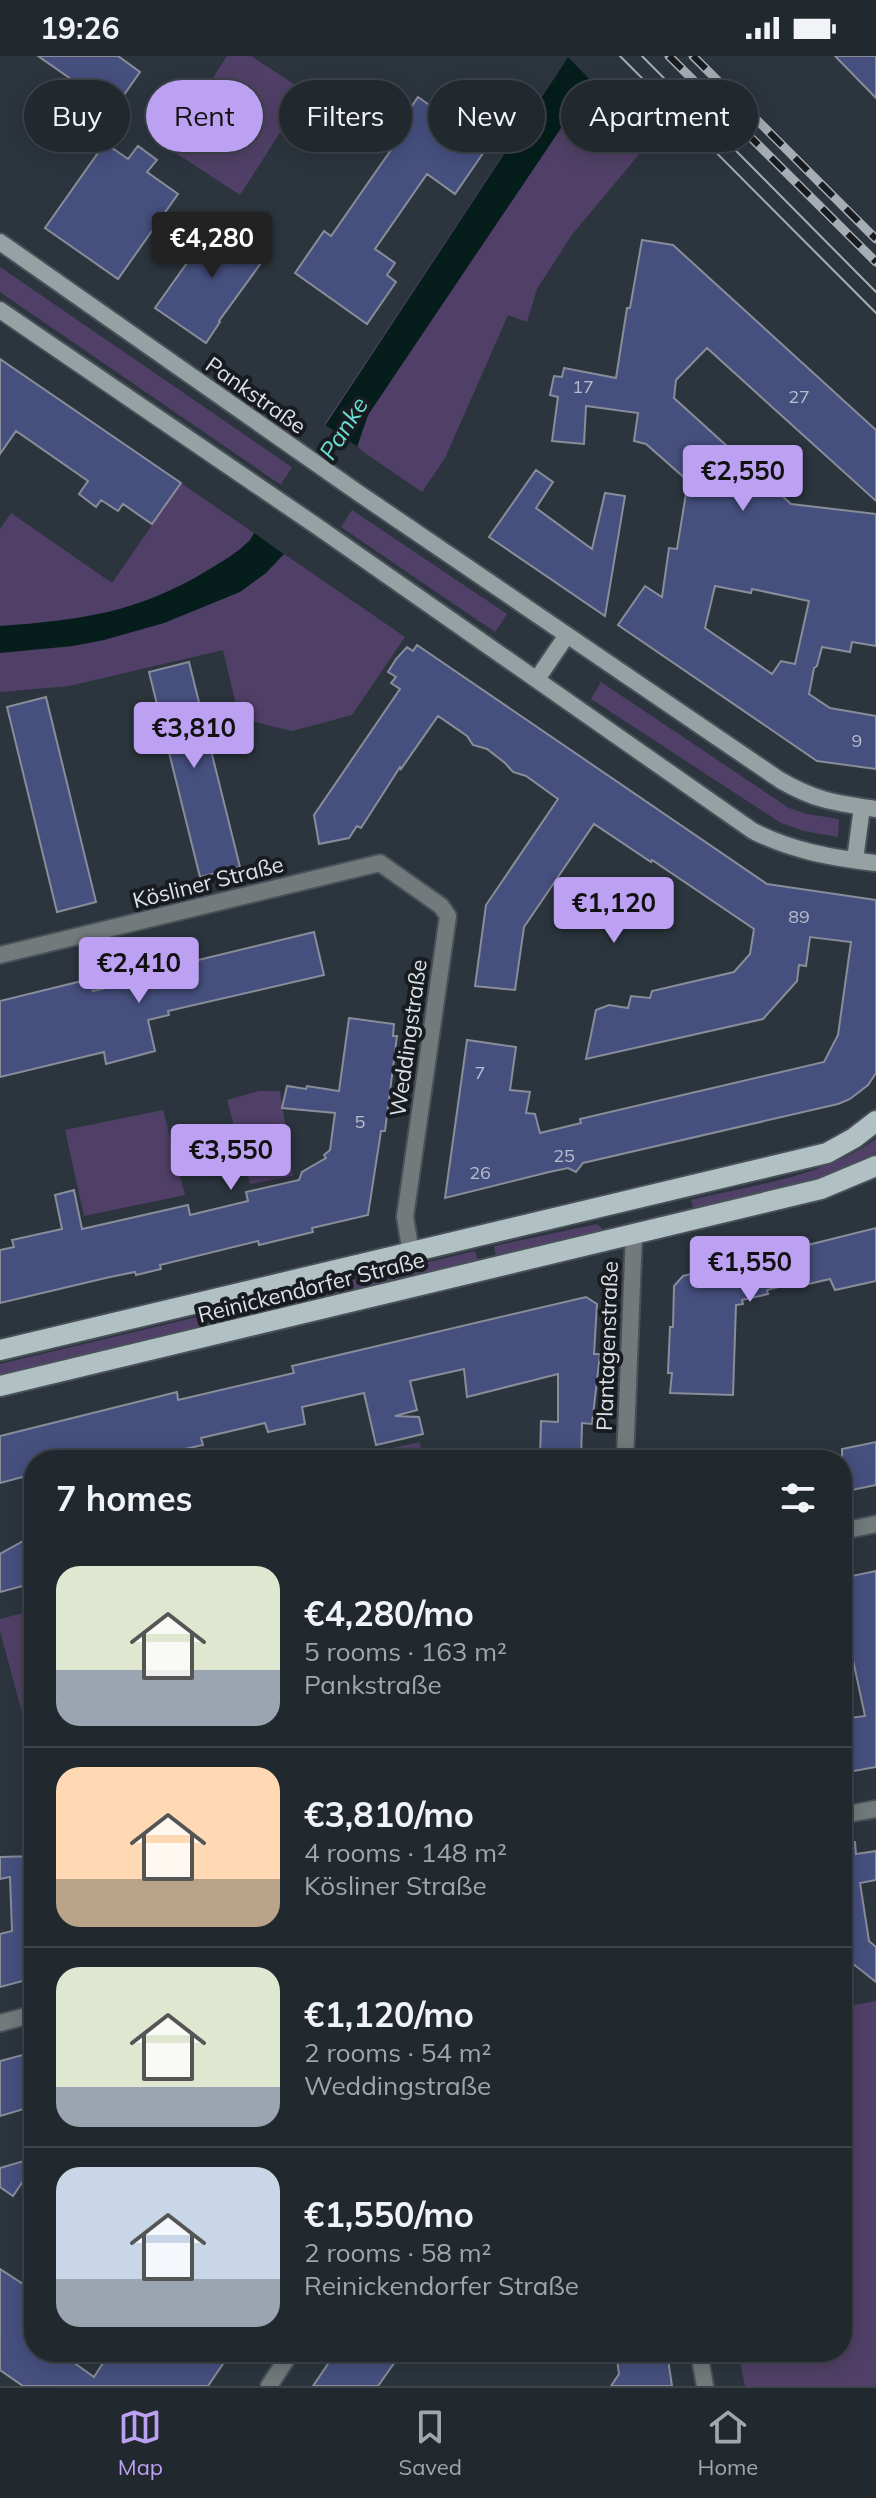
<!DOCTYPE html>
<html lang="en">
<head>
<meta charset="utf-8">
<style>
  :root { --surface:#21282e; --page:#293036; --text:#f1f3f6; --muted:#a2a6aa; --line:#3e444a; --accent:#bca0f2 }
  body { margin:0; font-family:Mulish,sans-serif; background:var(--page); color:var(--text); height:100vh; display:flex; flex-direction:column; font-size:30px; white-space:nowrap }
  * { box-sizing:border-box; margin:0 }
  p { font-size:26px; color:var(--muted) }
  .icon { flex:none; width:44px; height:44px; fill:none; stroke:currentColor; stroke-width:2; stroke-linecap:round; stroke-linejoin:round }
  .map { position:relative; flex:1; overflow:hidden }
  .details { position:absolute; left:24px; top:1394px; width:828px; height:912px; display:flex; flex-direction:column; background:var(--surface); border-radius:32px; box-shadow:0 4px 20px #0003,0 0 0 2px var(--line) }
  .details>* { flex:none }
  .top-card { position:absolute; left:24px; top:24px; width:828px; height:72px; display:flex; gap:16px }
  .price { position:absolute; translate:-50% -68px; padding:0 18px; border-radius:8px; background:var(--accent); color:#111; font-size:26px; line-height:52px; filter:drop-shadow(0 2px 4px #0008) }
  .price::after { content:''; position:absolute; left:50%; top:48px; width:24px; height:18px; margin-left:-12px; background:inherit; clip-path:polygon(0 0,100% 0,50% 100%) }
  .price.selected { background:#222; color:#fff }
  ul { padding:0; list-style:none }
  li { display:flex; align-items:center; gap:24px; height:200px; padding:0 32px }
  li+li { border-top:2px solid var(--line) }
  li span { display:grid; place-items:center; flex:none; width:224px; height:160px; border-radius:24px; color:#555 }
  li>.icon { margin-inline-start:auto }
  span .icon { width:96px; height:96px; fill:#fffc; stroke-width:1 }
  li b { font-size:34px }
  h2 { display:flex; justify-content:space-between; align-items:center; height:96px; padding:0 32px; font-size:34px }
  .tag { padding:0 28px; border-radius:36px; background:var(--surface); box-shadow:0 4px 20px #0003,0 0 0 2px var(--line); font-size:28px; line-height:72px }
  .tag.selected { background:var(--accent); color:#111 }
  .status { display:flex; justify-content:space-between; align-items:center; height:56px; padding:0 40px; background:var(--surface); direction:ltr }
  .status svg { height:22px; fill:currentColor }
  .dock { display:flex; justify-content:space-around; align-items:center; height:112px; border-top:2px solid var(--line); background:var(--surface); font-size:22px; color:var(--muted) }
  .dock a { display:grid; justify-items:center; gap:4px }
  .dock .selected { color:var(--accent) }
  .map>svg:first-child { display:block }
</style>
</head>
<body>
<div class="status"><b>19:26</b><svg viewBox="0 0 49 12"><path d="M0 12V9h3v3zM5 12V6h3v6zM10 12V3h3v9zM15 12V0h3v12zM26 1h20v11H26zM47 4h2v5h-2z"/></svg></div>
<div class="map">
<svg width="876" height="2330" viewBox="0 0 876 2330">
  <rect width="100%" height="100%" fill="#2c353e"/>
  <!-- green -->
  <path fill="#504067" d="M227 0H251L306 36 240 139 168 92Z
    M563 8 583 38 641 96 571 180 537 233 527 266 508 259 445 402 422 436 324 369Z
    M0 211 293 412 281 429 0 236Z
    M181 427 405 581 352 659 292 675 239 662 223 594 69 630 0 636V473L11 457 112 527Z
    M352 454 507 558 495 576 341 471Z
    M601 626 789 752 807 758 839 763 838 781 804 775 781 767 591 643Z
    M259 1035H280L293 1120 250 1128 227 1044Z
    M163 1054 185 1139 84 1160 65 1074Z
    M876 1083V1097C824 1133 755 1140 694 1155L691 1144C753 1129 823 1121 876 1083Z
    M597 1168 602 1173 601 1178 496 1201 494 1190Z
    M475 1195 478 1206 0 1320V1308Z
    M420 1386 422 1404H370L368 1397Z
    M34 1554V1701L0 1575V1563Z
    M876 1945V2330H745L738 2296H842V1951Z"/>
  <!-- water -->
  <path fill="#051e1c" d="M568 1 592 26 368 359 357 391 284 498 266 517 240 536 164 567 104 584 73 590 0 597V570C80 564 138 557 208 514 223 505 237 497 249 485Z"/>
  <!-- pier -->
  <path fill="#2c353e" d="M321 366 361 393 288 501 251 475Z"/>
  <!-- building -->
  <path fill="#46507f" stroke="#898c99" stroke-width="2" fill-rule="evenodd" d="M38 0H118L140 16 114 53Z
    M835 0H876V42Z
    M418 41 488 90 455 138 427 118 375 193 395 207 387 219 396 226 367 268 295 217 324 175 331 180 407 71 401 66Z
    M105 87 128 103 138 90 157 104 147 116 178 138 118 223 45 172Z
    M219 162 269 196 219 265 220 266 206 287 155 252Z
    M642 184 673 189 876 374V445L707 292 676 324 674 342 791 448 876 458V590L852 586 850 596 822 591 817 610 814 612 809 638 830 652 876 660V713L817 705 618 569 645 530 662 541 669 492 677 493 688 425 646 388 634 385 638 357 586 350 584 388 552 385 558 341 550 339 554 320 562 321 564 312 616 322 627 252H630ZM715 530 751 537 752 533 809 545 795 608 781 605 772 618 705 572Z
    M0 303 181 427 152 468 123 448 118 455 101 444 96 451 79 438 88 425 16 375 0 398Z
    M536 414 553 426 536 452 592 493 605 437 625 440 605 560 489 481Z
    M417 589 767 828 876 844V1017L868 1029 850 1043 838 1048 583 1107 576 1116 568 1112 549 1116 445 1142 467 984 516 991 510 1034 530 1036 526 1057 535 1058 540 1077 581 1067 580 1063 824 1006 838 979 851 886 810 881 806 910 799 909 797 925 763 963 586 1003 596 954 609 949 628 952 631 940 650 942 652 935 734 916 750 898 754 873 652 804 651 806 594 768 524 871 515 934 475 930 486 849 558 743 526 720 513 716 505 707 487 693 473 689 467 680 438 660 401 713 400 711 361 772 357 770 349 782 319 788 314 759 400 633 391 627 396 621 388 616 396 603 407 591 413 595Z
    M189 606 240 811 200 821 149 616Z
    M46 641 96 846 57 856 7 651Z
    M314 876 324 919 168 955 169 959 148 964 155 995 106 1008 104 996 0 1021V945L90 923 93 935 159 920 157 914Z
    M349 962 394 968 393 980H397L385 1075H381L368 1159 312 1172 313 1176 259 1189 258 1185 160 1209 161 1213 136 1219 135 1216 110 1221 0 1247V1194L14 1191 12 1184 62 1173 55 1139 74 1134 82 1173 188 1149 190 1159 248 1145 246 1136 299 1124 302 1116 326 1102 324 1099 330 1094 335 1057 282 1052 287 1030 306 1033 307 1030 339 1035Z
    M876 1172V1225L835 1234 830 1223 804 1229 803 1225 767 1234 768 1238 742 1244 743 1248 736 1249 733 1339 670 1337 672 1317H668L670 1271H673L674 1230 683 1220Z
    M586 1241 597 1248 594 1298H600L592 1368 582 1367 581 1404H540L541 1365 558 1366V1318L467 1341 464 1313 410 1325 417 1354 395 1360 419 1361 423 1378 402 1383 376 1389 364 1337 302 1351 305 1368 268 1376 265 1367 201 1382 203 1389 180 1394V1404H105L104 1399 82 1404H34V1418L0 1427V1380L177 1336 178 1344 294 1317 292 1310Z
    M876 1386V1429L842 1436V1393Z
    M34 1479V1527L0 1536V1498Z
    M876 1515V1711L842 1717V1663L865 1660 850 1590 842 1592V1522Z
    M855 1786 856 1798 876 1795V1824L860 1827 869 1885 876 1891V1926L852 1907 842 1909V1787Z
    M34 1800V1922L0 1931V1878L12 1875 10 1821 0 1823V1801Z
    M34 1996V2050L0 2060V2005Z
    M34 2102V2109L13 2140 0 2131V2112Z
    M0 2213 34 2235 26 2248 34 2265 25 2279 34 2285V2296H59L94 2321 110 2296H148L163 2306 170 2296H231L208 2330H23L0 2314Z
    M336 2296H402L378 2330H313Z
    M616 2296H667L672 2330H611L619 2318Z"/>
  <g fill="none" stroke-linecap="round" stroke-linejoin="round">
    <!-- street casing -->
    <g stroke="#485159" stroke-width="20">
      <path id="street" d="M0 899 380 807 441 850 448 860 405 1161 411 1197
        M625 1404 634 1177
        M842 1475 876 1468
        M842 1759 876 1753
        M0 1967 34 1958
        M699 2296 705 2330
        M269 2330 291 2296"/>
    </g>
    <!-- secondary casing -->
    <g stroke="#485159" stroke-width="20">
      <path id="secondary" d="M0 186 357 436 780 724C816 745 836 747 876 753
        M0 254 318 471 753 775C793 795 832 802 876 807
        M537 623 567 579
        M855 804 862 751"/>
    </g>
    <!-- primary casing -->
    <g stroke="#485159" stroke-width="24">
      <path id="primary" d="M0 1294 827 1097 854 1082 876 1065
        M0 1330 821 1133 876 1110"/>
    </g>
    <!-- street -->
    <use href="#street" stroke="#737a7c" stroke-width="16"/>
    <!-- secondary -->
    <use href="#secondary" stroke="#96a1a4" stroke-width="16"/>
    <!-- primary -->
    <use href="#primary" stroke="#b1c0c3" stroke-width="20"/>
    <!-- tram -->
    <path stroke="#a6adb3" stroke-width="2" d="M620 0 876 257
      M642 0 876 236"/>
    <!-- rail casing -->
    <g stroke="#a6adb3" stroke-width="9">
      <path id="rail" d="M669 0 876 206
        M693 0 876 183"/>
    </g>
    <!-- rail -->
    <use href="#rail" stroke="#181c20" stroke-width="6" stroke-dasharray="18" stroke-linecap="butt"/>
  </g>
  <g text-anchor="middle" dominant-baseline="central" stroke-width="8" stroke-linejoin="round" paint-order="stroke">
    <!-- number labels -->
    <g font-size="18" fill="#b6becd">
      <text x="583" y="330">17</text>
      <text x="799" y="340">27</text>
      <text x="857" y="684">9</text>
      <text x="799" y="860">89</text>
      <text x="480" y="1016">7</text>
      <text x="360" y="1065">5</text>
      <text x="564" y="1099">25</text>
      <text x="480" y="1116">26</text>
    </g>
    <!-- street labels -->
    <g font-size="22" fill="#dce2e7" stroke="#181c20">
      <text transform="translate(256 339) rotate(35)">Pankstraße</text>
      <text transform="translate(208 826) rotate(-14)">Kösliner Straße</text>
      <text transform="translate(408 982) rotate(-82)">Weddingstraße</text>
      <text transform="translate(311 1231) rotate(-14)">Reinickendorfer Straße</text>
      <text transform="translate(607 1290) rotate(-88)">Plantagenstraße</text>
    </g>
    <!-- water labels -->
    <g font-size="24" font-style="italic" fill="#69ded3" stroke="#181c20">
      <text transform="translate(343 372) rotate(-58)">Panke</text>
    </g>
  </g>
</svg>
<b class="price selected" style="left:212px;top:224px">€4,280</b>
<b class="price" style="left:743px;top:457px">€2,550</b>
<b class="price" style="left:194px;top:714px">€3,810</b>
<b class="price" style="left:614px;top:889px">€1,120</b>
<b class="price" style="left:139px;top:949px">€2,410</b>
<b class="price" style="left:231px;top:1136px">€3,550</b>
<b class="price" style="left:750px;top:1248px">€1,550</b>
<div class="top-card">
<a class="tag">Buy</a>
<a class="tag selected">Rent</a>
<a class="tag">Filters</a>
<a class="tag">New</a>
<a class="tag">Apartment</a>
</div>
<section class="details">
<h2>7 homes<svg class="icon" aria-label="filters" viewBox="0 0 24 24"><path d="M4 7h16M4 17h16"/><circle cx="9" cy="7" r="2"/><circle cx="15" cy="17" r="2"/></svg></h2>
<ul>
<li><span style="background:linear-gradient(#dfe7d0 65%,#9aa5b1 0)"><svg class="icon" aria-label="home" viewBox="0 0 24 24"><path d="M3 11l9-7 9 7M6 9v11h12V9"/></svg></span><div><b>€4,280/mo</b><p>5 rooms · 163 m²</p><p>Pankstraße</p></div></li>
<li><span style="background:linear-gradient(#ffd9b3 70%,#b9a48a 0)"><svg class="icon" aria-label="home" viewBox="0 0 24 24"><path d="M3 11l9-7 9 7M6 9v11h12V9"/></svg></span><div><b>€3,810/mo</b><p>4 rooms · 148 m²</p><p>Kösliner Straße</p></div></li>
<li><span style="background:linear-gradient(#dfe7d0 75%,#9aa5b1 0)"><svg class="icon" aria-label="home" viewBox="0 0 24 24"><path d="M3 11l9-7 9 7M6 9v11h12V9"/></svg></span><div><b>€1,120/mo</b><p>2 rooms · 54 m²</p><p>Weddingstraße</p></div></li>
<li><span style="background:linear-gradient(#c9d6e8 70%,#9aa5b1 0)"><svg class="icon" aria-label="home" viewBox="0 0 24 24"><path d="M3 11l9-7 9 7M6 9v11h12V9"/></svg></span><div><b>€1,550/mo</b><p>2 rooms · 58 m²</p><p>Reinickendorfer Straße</p></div></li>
</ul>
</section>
</div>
<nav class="dock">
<a class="selected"><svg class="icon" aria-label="map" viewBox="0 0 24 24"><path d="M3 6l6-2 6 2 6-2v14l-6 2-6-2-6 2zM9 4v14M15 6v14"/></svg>Map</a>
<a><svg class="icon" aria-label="saved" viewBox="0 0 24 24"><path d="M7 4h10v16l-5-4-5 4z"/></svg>Saved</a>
<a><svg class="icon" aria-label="home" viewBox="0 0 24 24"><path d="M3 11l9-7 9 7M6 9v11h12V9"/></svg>Home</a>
</nav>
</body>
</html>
